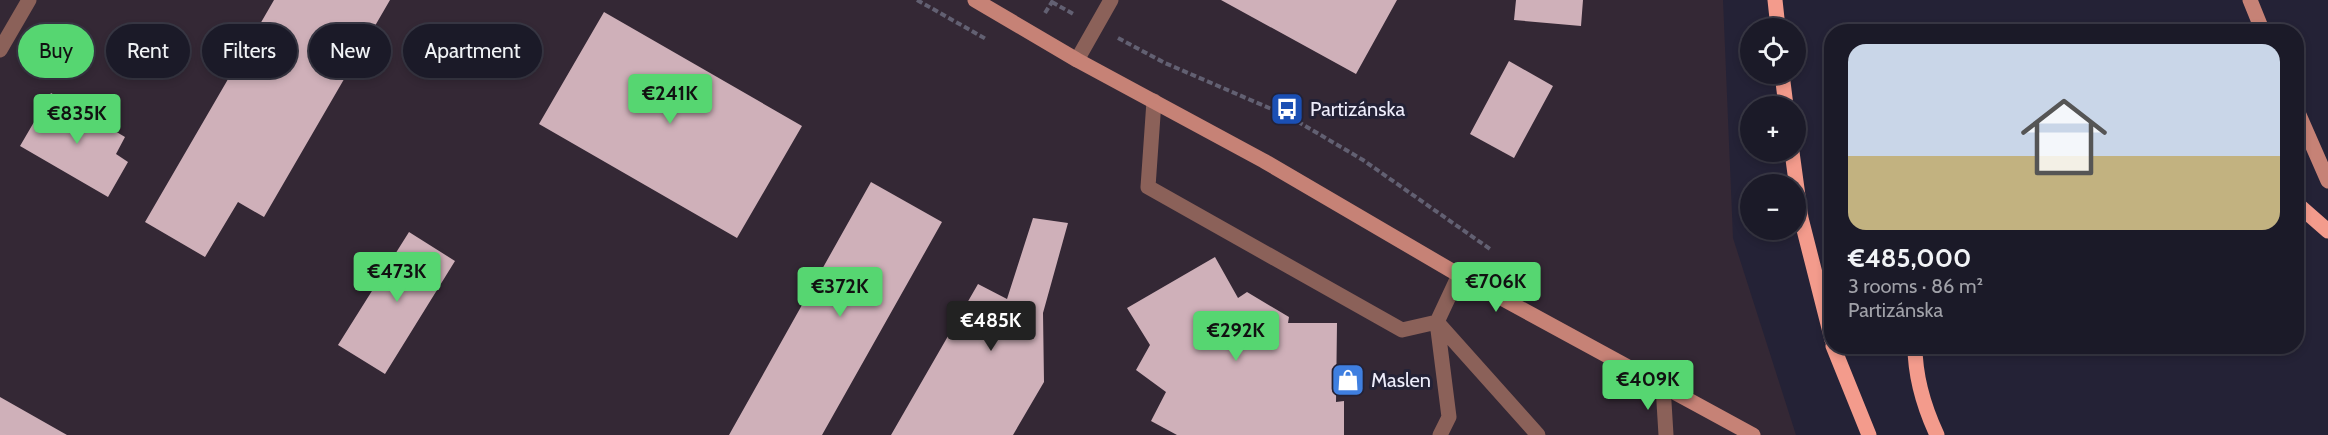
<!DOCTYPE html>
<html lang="en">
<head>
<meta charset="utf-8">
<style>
  :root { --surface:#1b1a28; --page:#242330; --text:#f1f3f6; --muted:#a0a1a8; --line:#393845; --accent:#56d671 }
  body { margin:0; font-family:Cabin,sans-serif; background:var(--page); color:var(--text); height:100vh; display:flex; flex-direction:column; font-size:22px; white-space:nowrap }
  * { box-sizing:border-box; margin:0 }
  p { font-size:20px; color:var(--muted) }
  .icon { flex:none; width:33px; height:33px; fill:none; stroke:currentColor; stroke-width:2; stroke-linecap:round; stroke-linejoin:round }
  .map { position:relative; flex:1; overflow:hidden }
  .details { position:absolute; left:1824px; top:24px; width:480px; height:330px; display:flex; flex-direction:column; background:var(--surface); border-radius:24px; box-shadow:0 3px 9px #0003,0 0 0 2px var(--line) }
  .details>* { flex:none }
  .top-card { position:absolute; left:18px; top:24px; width:570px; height:54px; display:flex; gap:12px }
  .tools { position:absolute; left:1740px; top:18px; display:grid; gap:12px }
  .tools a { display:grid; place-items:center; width:66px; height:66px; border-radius:50%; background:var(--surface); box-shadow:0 3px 9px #0003,0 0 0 2px var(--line); font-size:30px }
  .price { position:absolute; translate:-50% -51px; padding:0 14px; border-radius:6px; background:var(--accent); color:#111; font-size:20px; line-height:39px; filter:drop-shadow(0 2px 3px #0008) }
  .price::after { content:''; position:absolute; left:50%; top:36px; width:18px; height:14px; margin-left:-9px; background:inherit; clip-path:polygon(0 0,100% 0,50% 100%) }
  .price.selected { background:#222; color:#fff }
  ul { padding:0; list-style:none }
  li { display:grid; align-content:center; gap:12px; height:318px; padding:0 24px }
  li+li { border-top:2px solid var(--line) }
  li span { display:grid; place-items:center; height:186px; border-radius:18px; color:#555 }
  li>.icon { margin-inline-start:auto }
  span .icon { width:108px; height:108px; fill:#fffc; stroke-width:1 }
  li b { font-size:26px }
  .chip { padding:0 21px; border-radius:27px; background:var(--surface); box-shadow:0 3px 9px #0003,0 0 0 2px var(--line); font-size:21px; line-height:54px }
  .chip.selected { background:var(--accent); color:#111 }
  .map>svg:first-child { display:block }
</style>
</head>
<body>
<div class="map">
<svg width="2328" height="435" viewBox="0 0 2328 435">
  <rect width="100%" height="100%" fill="#242236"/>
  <!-- industrial -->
  <path fill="#342835" d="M0 0H1723L1733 238 1796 435H0Z"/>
  <!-- building -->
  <path fill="#cfb0b9" d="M274 0H390L264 217 238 202 205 257 145 222Z
    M1221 0H1397L1356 74Z
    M1516 0H1583L1581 26 1514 20Z
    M604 12 802 126 737 238 539 124Z
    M1509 61 1553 86 1514 158 1470 134Z
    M51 93 125 137 116 154 128 162 108 197 20 146Z
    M871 182 942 222 822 435H729Z
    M1033 218 1068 223 1043 313 1044 382 1013 435H891L978 284 1007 299Z
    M409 232 455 261 385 374 338 345Z
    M1215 257 1238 298 1247 292 1289 317 1288 323H1337L1336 402 1344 401V435H1177L1151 421 1166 392 1136 370 1150 345 1127 308Z
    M0 397 67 435H0Z"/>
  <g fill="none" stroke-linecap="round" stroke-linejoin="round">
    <!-- path -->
    <path stroke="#626072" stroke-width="4" stroke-dasharray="6 3" stroke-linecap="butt" d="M917 0 986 39
      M1052 2 1075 15
      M1045 13 1052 2 1048 0
      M1118 38 1165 63 1290 117 1363 160 1490 249"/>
    <!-- lane -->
    <path stroke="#8b6159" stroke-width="15" d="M1154 101 1148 187 1402 330 1437 322 1538 435
      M1440 435 1449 417 1437 322 1459 275"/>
    <!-- street -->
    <path stroke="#8b6159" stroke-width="15" d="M0 50 29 0
      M1077 60 1111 0
      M1663 386 1666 435"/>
    <!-- secondary -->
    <path stroke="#c68276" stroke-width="15" d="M975 0 1077 60 1264 161 1459 275 1753 435
      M2250 0 2263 32
      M2296 108 2328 181"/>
    <!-- primary -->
    <path stroke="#f39b8c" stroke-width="15" d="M1775 0 1778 28
      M1782 74 1786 106
      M1792 152 1801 218 1832 340
      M2296 203 2328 231
      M1833 346 1869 435
      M1915 346C1915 377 1924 407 1937 435"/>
  </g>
  <!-- icons -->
  <defs>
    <g id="bus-square" transform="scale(1.725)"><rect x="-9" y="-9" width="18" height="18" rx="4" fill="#1a4fb4" stroke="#242236"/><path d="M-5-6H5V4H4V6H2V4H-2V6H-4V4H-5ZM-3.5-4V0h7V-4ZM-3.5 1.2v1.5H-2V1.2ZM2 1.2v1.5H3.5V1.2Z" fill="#fff"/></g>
    <g id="shop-square" transform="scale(1.725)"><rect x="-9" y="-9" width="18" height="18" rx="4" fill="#3f7fe0" stroke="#242236"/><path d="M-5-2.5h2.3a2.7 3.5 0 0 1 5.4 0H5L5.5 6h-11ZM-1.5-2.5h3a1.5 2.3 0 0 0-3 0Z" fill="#fff"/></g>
  </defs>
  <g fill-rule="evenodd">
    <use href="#bus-square" x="1287" y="109"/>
    <use href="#shop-square" x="1348" y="380"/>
  </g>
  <g text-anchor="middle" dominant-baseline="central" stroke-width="6" stroke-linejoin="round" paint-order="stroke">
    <!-- poi labels -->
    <g font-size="20" fill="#edecfa" stroke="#242236" text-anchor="start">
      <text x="1310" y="109">Partizánska</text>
      <text x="1371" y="380">Maslen</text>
    </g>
  </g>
</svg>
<div class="tools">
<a><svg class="icon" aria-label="locate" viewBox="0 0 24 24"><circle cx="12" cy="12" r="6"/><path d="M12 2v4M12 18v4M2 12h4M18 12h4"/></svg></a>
<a>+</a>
<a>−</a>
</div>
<b class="price" style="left:670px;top:125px">€241K</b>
<b class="price" style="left:77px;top:145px">€835K</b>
<b class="price" style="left:397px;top:303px">€473K</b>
<b class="price" style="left:1496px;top:313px">€706K</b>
<b class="price" style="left:840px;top:318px">€372K</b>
<b class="price selected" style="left:991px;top:352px">€485K</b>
<b class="price" style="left:1236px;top:362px">€292K</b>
<b class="price" style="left:1648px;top:411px">€409K</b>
<div class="top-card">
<a class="chip selected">Buy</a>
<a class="chip">Rent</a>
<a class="chip">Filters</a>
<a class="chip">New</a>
<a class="chip">Apartment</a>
</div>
<section class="details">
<ul>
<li><span style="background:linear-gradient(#c9d6e8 60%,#c2b280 0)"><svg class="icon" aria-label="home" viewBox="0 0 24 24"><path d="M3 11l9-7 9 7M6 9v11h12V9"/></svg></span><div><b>€485,000</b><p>3 rooms · 86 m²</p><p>Partizánska</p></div></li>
</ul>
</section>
</div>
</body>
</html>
